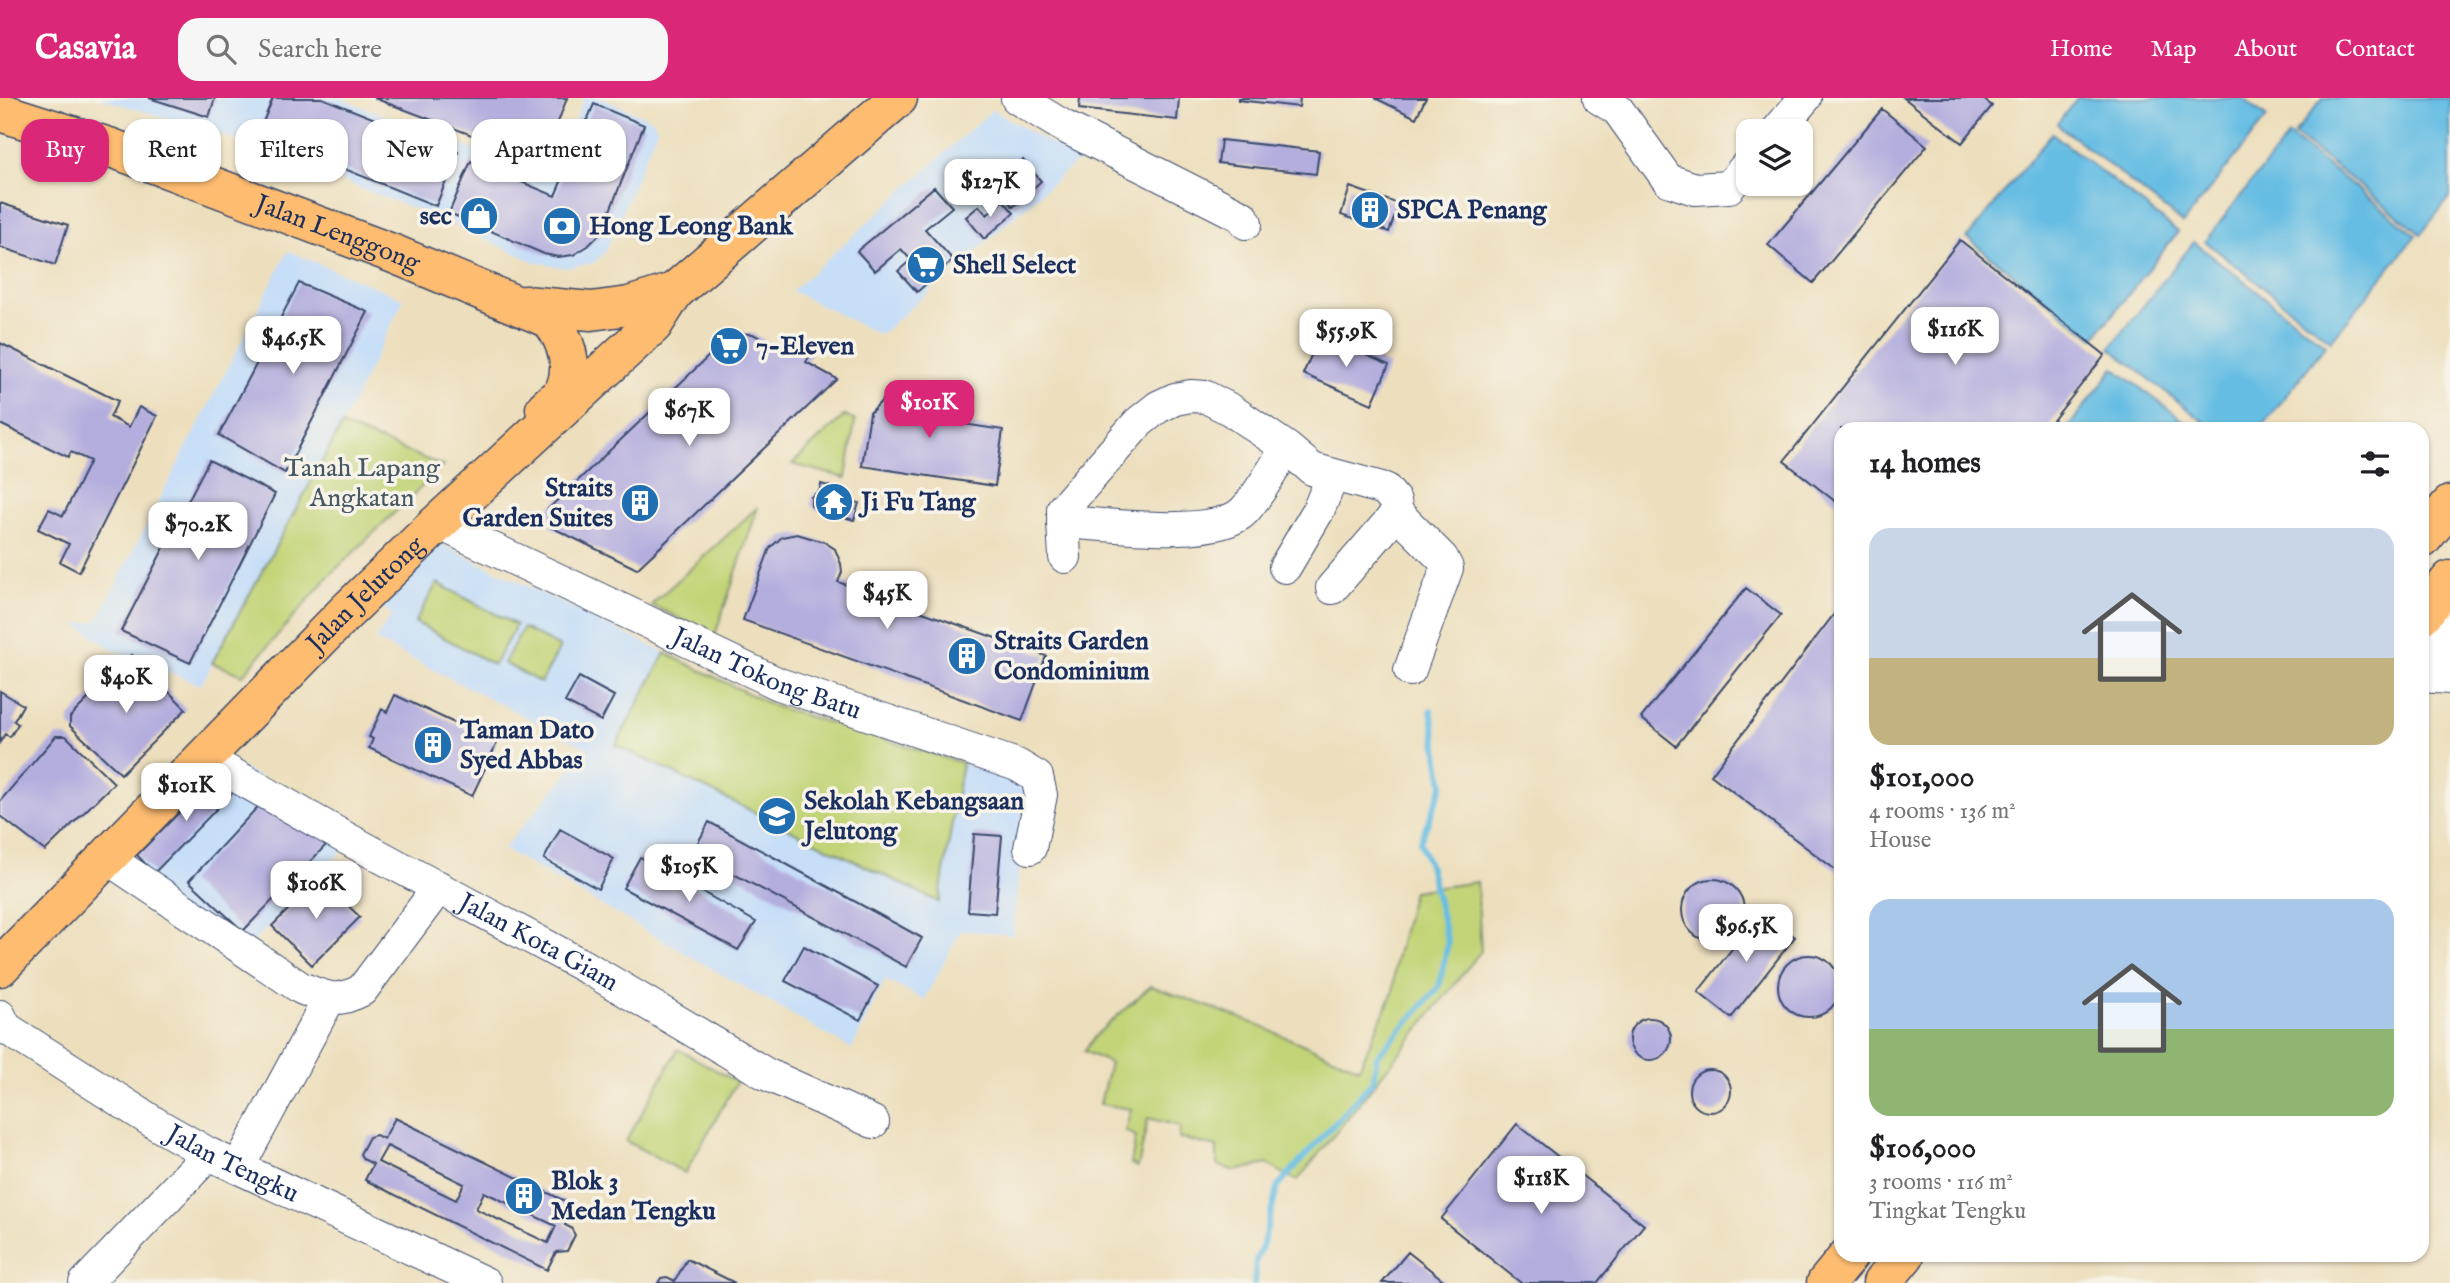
<!DOCTYPE html>
<html lang="en">
<head>
<meta charset="utf-8">
<style>
  :root { --surface:#fff; --page:#f6f6f6; --text:#202124; --muted:#757577; --accent:#db2777 }
  body { margin:0; font-family:"IM FELL English",serif; background:var(--page); color:var(--text); height:100vh; display:flex; flex-direction:column; font-size:26px; white-space:nowrap }
  * { box-sizing:border-box; margin:0 }
  p { font-size:23px; color:var(--muted) }
  .icon { flex:none; width:38px; height:38px; fill:none; stroke:currentColor; stroke-width:2; stroke-linecap:round; stroke-linejoin:round }
  .map { position:relative; flex:1; overflow:hidden }
  .sheet { position:absolute; left:1834px; top:324px; width:595px; height:840px; display:flex; flex-direction:column; background:var(--surface); border-radius:21px; box-shadow:0 2px 5px #0004 }
  .sheet>* { flex:none }
  .banner { position:absolute; left:21px; top:21px; width:665px; height:63px; display:flex; gap:14px }
  .tools { position:absolute; left:1736px; top:21px; display:grid; gap:14px }
  .tools a { display:grid; place-items:center; width:77px; height:77px; border-radius:14px; background:var(--surface); box-shadow:0 2px 5px #0004; font-size:35px }
  .price { position:absolute; translate:-50% -60px; padding:0 16px; border-radius:14px; background:#fff; color:#222; font-size:23px; line-height:46px; filter:drop-shadow(0 2px 4px #0008) }
  .price::after { content:''; position:absolute; left:50%; top:42px; width:21px; height:16px; margin-left:-10px; background:inherit; clip-path:polygon(0 0,100% 0,50% 100%) }
  .price.on { background:var(--accent); color:#fff }
  ul { padding:0; list-style:none }
  li { display:grid; align-content:center; gap:14px; height:371px; padding:0 35px }
  li span { display:grid; place-items:center; height:217px; border-radius:21px; color:#555 }
  li>.icon { margin-inline-start:auto }
  span .icon { width:126px; height:126px; fill:#fffc; stroke-width:1 }
  li b { font-size:30px }
  h2 { display:flex; justify-content:space-between; align-items:center; height:84px; padding:0 35px; font-size:30px }
  .chip { padding:0 24px; border-radius:21px; background:var(--surface); box-shadow:0 2px 5px #0004; font-size:24px; line-height:63px }
  .chip.on { background:var(--accent); color:#fff }
  header { display:flex; align-items:center; gap:42px; box-sizing:border-box; height:98px; padding:0 35px; background:var(--accent); color:#fff }
  header strong { font-size:33px }
  nav { display:flex; gap:38px; margin-inline-start:auto; font-size:24px }
  .search { width:490px; height:63px; background:var(--page); display:flex; align-items:center; gap:18px; box-sizing:border-box; padding:0 24px; border-radius:21px; color:var(--muted); font-size:26px }
  .map>svg:first-child { display:block }
</style>
</head>
<body>
<header>
<strong>Casavia</strong>
<div class="search"><svg class="icon" aria-label="search" viewBox="0 0 24 24"><circle cx="10" cy="10" r="6"/><path d="M15 15l6 6"/></svg>Search here</div>
<nav><a>Home</a><a>Map</a><a>About</a><a>Contact</a></nav>
</header>
<div class="map">
<svg width="2450" height="1185" viewBox="0 0 2450 1185">
  <rect width="100%" height="100%" fill="#f7f3e8"/>
  <filter id="ink" filterUnits="userSpaceOnUse"><feTurbulence type="fractalNoise" baseFrequency=".0143" numOctaves="2"/><feDisplacementMap in="SourceGraphic" scale="14" xChannelSelector="R" yChannelSelector="G"/><feConvolveMatrix kernelMatrix="1 2 1 2 8 2 1 2 1" color-interpolation-filters="sRGB"/></filter>
  <filter id="wash" filterUnits="userSpaceOnUse"><feTurbulence type="fractalNoise" baseFrequency=".00686" numOctaves="4" result="noise"/><feDisplacementMap in="SourceGraphic" scale="28" xChannelSelector="R" yChannelSelector="G"/><feGaussianBlur stdDeviation="1.57" result="paint"/><feColorMatrix in="noise" values="0 0 0 0 0 0 0 0 0 0 0 0 0 0 0 0 0 1.4 0 .05"/><feComposite in="paint" operator="in"/></filter>
  <g filter="url(#wash)">
    <rect width="100%" height="100%" fill="#eddfbd"/>
    <!-- built -->
    <path fill="#c6def8" d="M99 0H340L539 77H547L557 68 584 0H601L649 20 654 23 657 31 606 153 594 165 566 170 535 164 438 120 227 39Z
      M992 12 1079 62 880 237 792 193Z
      M288 153 404 201 342 327 201 587 110 550 76 526 97 523Z
      M439 445 774 608 1027 685 1013 837 961 832 924 902 885 882 852 951 503 751 588 651 375 542 392 517 380 507Z
      M228 662 360 735 238 859 112 780Z"/>
    <!-- green -->
    <path fill="#c2d477" stroke="#6e826a" stroke-width="2" d="M845 317 855 323 846 380 792 366Z
      M342 327 443 368 330 477 243 577 212 565Z
      M758 409 715 537 651 507Z
      M437 485 516 527 494 567 415 524Z
      M523 530 560 549 541 585 504 565Z
      M665 555 774 608 962 665 939 804 616 647Z
      M1477 784 1481 853 1297 1083 1267 1066 1235 1073 1217 1067V1049L1179 1040 1180 1028 1148 1020 1138 1069 1131 1066 1136 1038 1125 1033 1131 1011 1100 1006 1110 965 1084 953 1097 936 1151 888 1243 921 1359 970 1393 894 1395 865 1413 793Z
      M678 951 737 984 685 1075 626 1043Z"/>
    <!-- water -->
    <path fill="#66bde3" stroke="#4076a0" stroke-width="2" d="M2077 0H2243L2267 19 2183 125 2057 26Z
      M2323 0H2450V99L2421 136 2294 36Z
      M2052 35 2178 134 2094 240 1967 140Z
      M2289 37 2416 137 2331 243 2205 143Z
      M2194 144 2326 247 2260 331H2213L2110 250Z
      M2114 270 2195 331H2067Z"/>
    <g fill="none" stroke-linecap="round" stroke-linejoin="round">
      <!-- stream -->
      <path stroke="#66bde3" stroke-width="6" d="M1254 1185 1256 1162 1262 1149 1278 1088 1373 983 1377 958 1439 889 1448 845 1429 767 1420 744 1443 686 1431 612"/>
    </g>
    <g id="blocks">
      <!-- building -->
      <path fill="#b4aede" fill-rule="evenodd" d="M149 0H215L209 19Z
        M273 0H322L458 54 436 108 258 36Z
        M374 0H567L543 64Z
        M1080 0H1179L1177 22 1079 11Z
        M1238 0H1300L1299 9 1238 2Z
        M1375 0H1426L1416 20Z
        M1904 0H1982L1992 8 1962 45Z
        M594 6 644 27 607 120 599 137 588 148 573 157 558 159 544 156 449 115 471 63 555 98Z
        M1882 11 1927 48 1813 185 1768 147Z
        M1221 42 1319 53 1316 76 1218 65Z
        M1023 62 1041 83 1013 109 995 87Z
        M934 89 952 109 925 131 953 162 917 194 898 173 911 162 901 151 875 173 857 153Z
        M1350 89 1399 106 1389 134 1341 117Z
        M1003 102 1014 115 984 141 966 119 979 108 987 117Z
        M0 105 68 127 55 167 0 149Z
        M1960 142 2105 257 2046 331H1841V408L1784 363Z
        M299 185 368 214 285 375 219 337Z
        M733 235 753 236 786 254 792 243 812 254 806 264 837 281 637 471 551 429 548 411Z
        M1320 237 1389 267 1372 306 1303 276Z
        M0 245 118 303 110 319 129 329 139 309 157 318 79 474 60 464 69 446 38 431 49 411 63 418 90 363 71 354 68 359 0 326Z
        M903 290 919 291 939 297 949 309 950 324 1003 332 995 388 862 368 870 315 893 291Z
        M209 362 275 396 190 565 121 533Z
        M821 386 849 394 847 402 859 405 854 422 815 411 811 407V399L820 392Z
        M797 436 824 444 835 451 841 466 842 474 838 484 1046 558 1022 623 743 522 770 450 782 439Z
        M1746 490 1781 517 1676 648 1641 620Z
        M1841 507V776L1711 677Z
        M132 557 186 611 121 676 70 628V619Z
        M579 579 614 598 601 623 565 604Z
        M0 593 23 607 14 623 18 626 10 639 5 636 0 644Z
        M395 597 497 645 472 698 369 650 373 641 369 639 382 611 387 614Z
        M56 638H66L114 685 45 753 0 718V703Z
        M217 676 237 690 154 775 137 757Z
        M264 702 329 744 243 833 189 783Z
        M709 724 922 840 906 869 693 754Z
        M560 731 614 761 598 791 544 761Z
        M974 736 1002 738 995 815 968 813Z
        M640 759 756 824 738 852 623 790Z
        M319 780 360 819 312 867 272 828Z
        M1682 812a31 31 0 1 1 62 0a31 31 0 1 1-62 0Z
        M1762 813 1795 839 1731 920 1698 894Z
        M804 848 878 888 860 922 785 883Z
        M1778 888a31 31 0 1 1 62 0a31 31 0 1 1-62 0Z
        M1629 941a21 21 0 1 1 42 0a21 21 0 1 1-42 0Z
        M1689 993a21 21 0 1 1 42 0a21 21 0 1 1-42 0Z
        M395 1020 575 1108 565 1127 571 1130 575 1137 567 1153 556 1154 547 1172 365 1082 373 1066 363 1061 360 1056 369 1039 376 1037 384 1041ZM387 1048 464 1086 456 1102 378 1064ZM484 1094 556 1128 548 1145 476 1111Z
        M1517 1026 1644 1127 1597 1185H1521L1441 1121Z
        M1408 1154 1447 1185H1382Z
        M687 1161 735 1185H658L661 1180 667 1179 675 1183Z"/>
    </g>
  </g>
  <g filter="url(#ink)">
    <use href="#blocks" fill-opacity="0" stroke="#3a496c" stroke-width="2"/>
    <g fill="none" stroke-linecap="round" stroke-linejoin="round">
      <!-- minor casing -->
      <g stroke="#3a496c" stroke-width="34">
        <g id="minor">
          <path d="M1017 0 1063 28 1243 119 1246 125"/>
          <path d="M1599 0 1618 12 1668 82 1695 91 1729 89 1748 66"/>
          <path d="M1777 33 1805 0"/>
          <path d="M1287 350C1274 369 1260 396 1244 413 1216 442 1104 426 1063 424V411L1138 325 1158 309 1175 301 1191 298 1206 299 1231 312 1287 350 1312 371 1385 391 1395 403 1397 415 1332 490"/>
          <path d="M1397 415 1442 460 1447 470 1410 572"/>
          <path d="M1063 424 1065 459"/>
          <path id="s1" d="M438 425 779 586 1017 667 1037 679 1041 697 1030 750"/>
          <path d="M1285 469 1318 413 1333 377"/>
          <path d="M2441 493C2438 519 2436 550 2450 574"/>
          <path d="M2422 578 2450 580"/>
          <path id="s2" d="M204 660 344 739 591 872 766 976 873 1024"/>
          <path d="M107 760 301 890C326 900 336 906 362 892L439 789"/>
          <path id="s3" d="M0 918 6 930 158 1027 209 1056 485 1185"/>
          <path d="M238 1070 329 901"/>
          <path d="M85 1185 209 1056"/>
        </g>
      </g>
      <!-- major casing -->
      <g stroke="#3a496c" stroke-width="41">
        <g id="major">
          <path id="s4" d="M0 14 109 49 394 156 550 221C565 240 575 266 565 291 562 298 550 305 545 311"/>
          <path d="M525 207 591 213 629 208 674 194"/>
          <path id="s5" d="M0 869 346 514 438 425 653 227 674 194 898 0"/>
        </g>
      </g>
      <!-- highway casing -->
      <g stroke="#3a496c" stroke-width="41">
        <path id="highway" d="M2422 441 2450 407
          M2422 517 2450 482
          M1826 1185 1849 1157
          M1882 1185 1905 1157"/>
      </g>
      <!-- minor -->
      <use href="#minor" stroke="#fff" stroke-width="32"/>
      <!-- major -->
      <use href="#major" stroke="#fdbc70" stroke-width="38"/>
      <!-- highway -->
      <use href="#highway" stroke="#fdbc70" stroke-width="38"/>
    </g>
  </g>
  <!-- icons -->
  <defs>
    <g id="building-disc" transform="scale(2.0125)"><circle r="9.5" fill="#1f6fb2" stroke="#f7f3e8"/><path d="M-4-6H4V6H1V3H-1V6H-4ZM-2.5-4.3h1.7v1.8h-1.7ZM.8-4.3h1.7v1.8H.8ZM-2.5-1h1.7V.8h-1.7ZM.8-1h1.7V.8H.8Z" fill="#fff"/></g>
    <g id="shop-disc" transform="scale(2.0125)"><circle r="9.5" fill="#1f6fb2" stroke="#f7f3e8"/><path d="M-5-2.5h2.3a2.7 3.5 0 0 1 5.4 0H5L5.5 6h-11ZM-1.5-2.5h3a1.5 2.3 0 0 0-3 0Z" fill="#fff"/></g>
    <g id="bank-disc" transform="scale(2.0125)"><circle r="9.5" fill="#1f6fb2" stroke="#f7f3e8"/><path d="M-6-4H6V4H-6ZM0-2.3a2.3 2.3 0 1 0 0 4.6a2.3 2.3 0 1 0 0-4.6Z" fill="#fff"/></g>
    <g id="supermarket-disc" transform="scale(2.0125)"><circle r="9.5" fill="#1f6fb2" stroke="#f7f3e8"/><path d="M-6-5.5h2.5l.6 2H6L4.5 2H-2.5L-4.4-4H-6ZM-1.5 3.2a1.3 1.3 0 1 0 .1 0ZM3 3.2a1.3 1.3 0 1 0 .1 0Z" fill="#fff"/></g>
    <g id="temple-disc" transform="scale(2.0125)"><circle r="9.5" fill="#1f6fb2" stroke="#f7f3e8"/><path d="M0-6L5-2H3V0L6.5 2.5H4V6H1.5V3h-3V6H-4V2.5H-6.5L-3 0V-2H-5Z" fill="#fff"/></g>
    <g id="school-disc" transform="scale(2.0125)"><circle r="9.5" fill="#1f6fb2" stroke="#f7f3e8"/><path d="M0-5L7-2L0 1L-7-2ZM-4 1L0 2.5L4 1V4Q0 6-4 4Z" fill="#fff"/></g>
  </defs>
  <g fill-rule="evenodd">
    <use href="#building-disc" x="1370" y="112"/>
    <use href="#shop-disc" x="479" y="118"/>
    <use href="#bank-disc" x="562" y="128"/>
    <use href="#supermarket-disc" x="926" y="167"/>
    <use href="#supermarket-disc" x="729" y="248"/>
    <use href="#temple-disc" x="834" y="404"/>
    <use href="#building-disc" x="640" y="405"/>
    <use href="#building-disc" x="967" y="558"/>
    <use href="#building-disc" x="433" y="647"/>
    <use href="#school-disc" x="777" y="718"/>
    <use href="#building-disc" x="524" y="1098"/>
  </g>
  <g text-anchor="middle" dominant-baseline="central" stroke-width="7" stroke-linejoin="round" paint-order="stroke">
    <!-- poi labels -->
    <g font-size="26" font-weight="bold" fill="#1b2f5e" stroke="#f7f3e8" text-anchor="start">
      <text x="1397" y="112">SPCA Penang</text>
      <text x="452" y="118" text-anchor="end">sec</text>
      <text x="589" y="128">Hong Leong Bank</text>
      <text x="953" y="167">Shell Select</text>
      <text x="756" y="248">7-Eleven</text>
      <text x="613" y="390" text-anchor="end">Straits<tspan x="613" dy="30">Garden Suites</tspan></text>
      <text x="861" y="404">Ji Fu Tang</text>
      <text x="994" y="543">Straits Garden<tspan x="994" dy="30">Condominium</tspan></text>
      <text x="460" y="632">Taman Dato<tspan x="460" dy="30">Syed Abbas</tspan></text>
      <text x="804" y="703">Sekolah Kebangsaan<tspan x="804" dy="30">Jelutong</tspan></text>
      <text x="551" y="1083">Blok 3<tspan x="551" dy="30">Medan Tengku</tspan></text>
    </g>
    <!-- street labels -->
    <g font-size="26" fill="#1b2f5e" stroke="#f7f3e8">
      <text stroke="none"><textPath href="#s4" startOffset="359">Jalan Lenggong</textPath></text>
      <text stroke="none"><textPath href="#s5" startOffset="522">Jalan Jelutong</textPath></text>
      <text stroke="none"><textPath href="#s1" startOffset="362">Jalan Tokong Batu</textPath></text>
      <text stroke="none"><textPath href="#s2" startOffset="382">Jalan Kota Giam</textPath></text>
      <text stroke="none"><textPath href="#s3" startOffset="278">Jalan Tengku</textPath></text>
    </g>
    <!-- park labels -->
    <g font-size="26" fill="#455864" stroke="#f7f3e8">
      <text x="362" y="370">Tanah Lapang<tspan x="362" dy="30">Angkatan</tspan></text>
    </g>
  </g>
</svg>
<div class="tools">
<a><svg class="icon" aria-label="layers" viewBox="0 0 24 24"><path d="M12 4l9 5-9 5-9-5zM3 14l9 5 9-5"/></svg></a>
</div>
<b class="price" style="left:990px;top:121px">$127K</b>
<b class="price" style="left:1955px;top:269px">$116K</b>
<b class="price" style="left:1346px;top:271px">$55.9K</b>
<b class="price" style="left:293px;top:278px">$46.5K</b>
<b class="price on" style="left:929px;top:342px">$101K</b>
<b class="price" style="left:689px;top:350px">$67K</b>
<b class="price" style="left:198px;top:464px">$70.2K</b>
<b class="price" style="left:887px;top:533px">$45K</b>
<b class="price" style="left:126px;top:617px">$40K</b>
<b class="price" style="left:186px;top:725px">$101K</b>
<b class="price" style="left:689px;top:806px">$105K</b>
<b class="price" style="left:316px;top:823px">$106K</b>
<b class="price" style="left:1746px;top:866px">$96.5K</b>
<b class="price" style="left:1541px;top:1118px">$118K</b>
<div class="banner">
<a class="chip on">Buy</a>
<a class="chip">Rent</a>
<a class="chip">Filters</a>
<a class="chip">New</a>
<a class="chip">Apartment</a>
</div>
<section class="sheet">
<h2>14 homes<svg class="icon" aria-label="filters" viewBox="0 0 24 24"><path d="M4 7h16M4 17h16"/><circle cx="9" cy="7" r="2"/><circle cx="15" cy="17" r="2"/></svg></h2>
<ul>
<li><span style="background:linear-gradient(#c9d6e8 60%,#c2b280 0)"><svg class="icon" aria-label="home" viewBox="0 0 24 24"><path d="M3 11l9-7 9 7M6 9v11h12V9"/></svg></span><div><b>$101,000</b><p>4 rooms · 136 m²</p><p>House</p></div></li>
<li><span style="background:linear-gradient(#a9c7e8 60%,#8fb573 0)"><svg class="icon" aria-label="home" viewBox="0 0 24 24"><path d="M3 11l9-7 9 7M6 9v11h12V9"/></svg></span><div><b>$106,000</b><p>3 rooms · 116 m²</p><p>Tingkat Tengku</p></div></li>
</ul>
</section>
</div>
</body>
</html>
